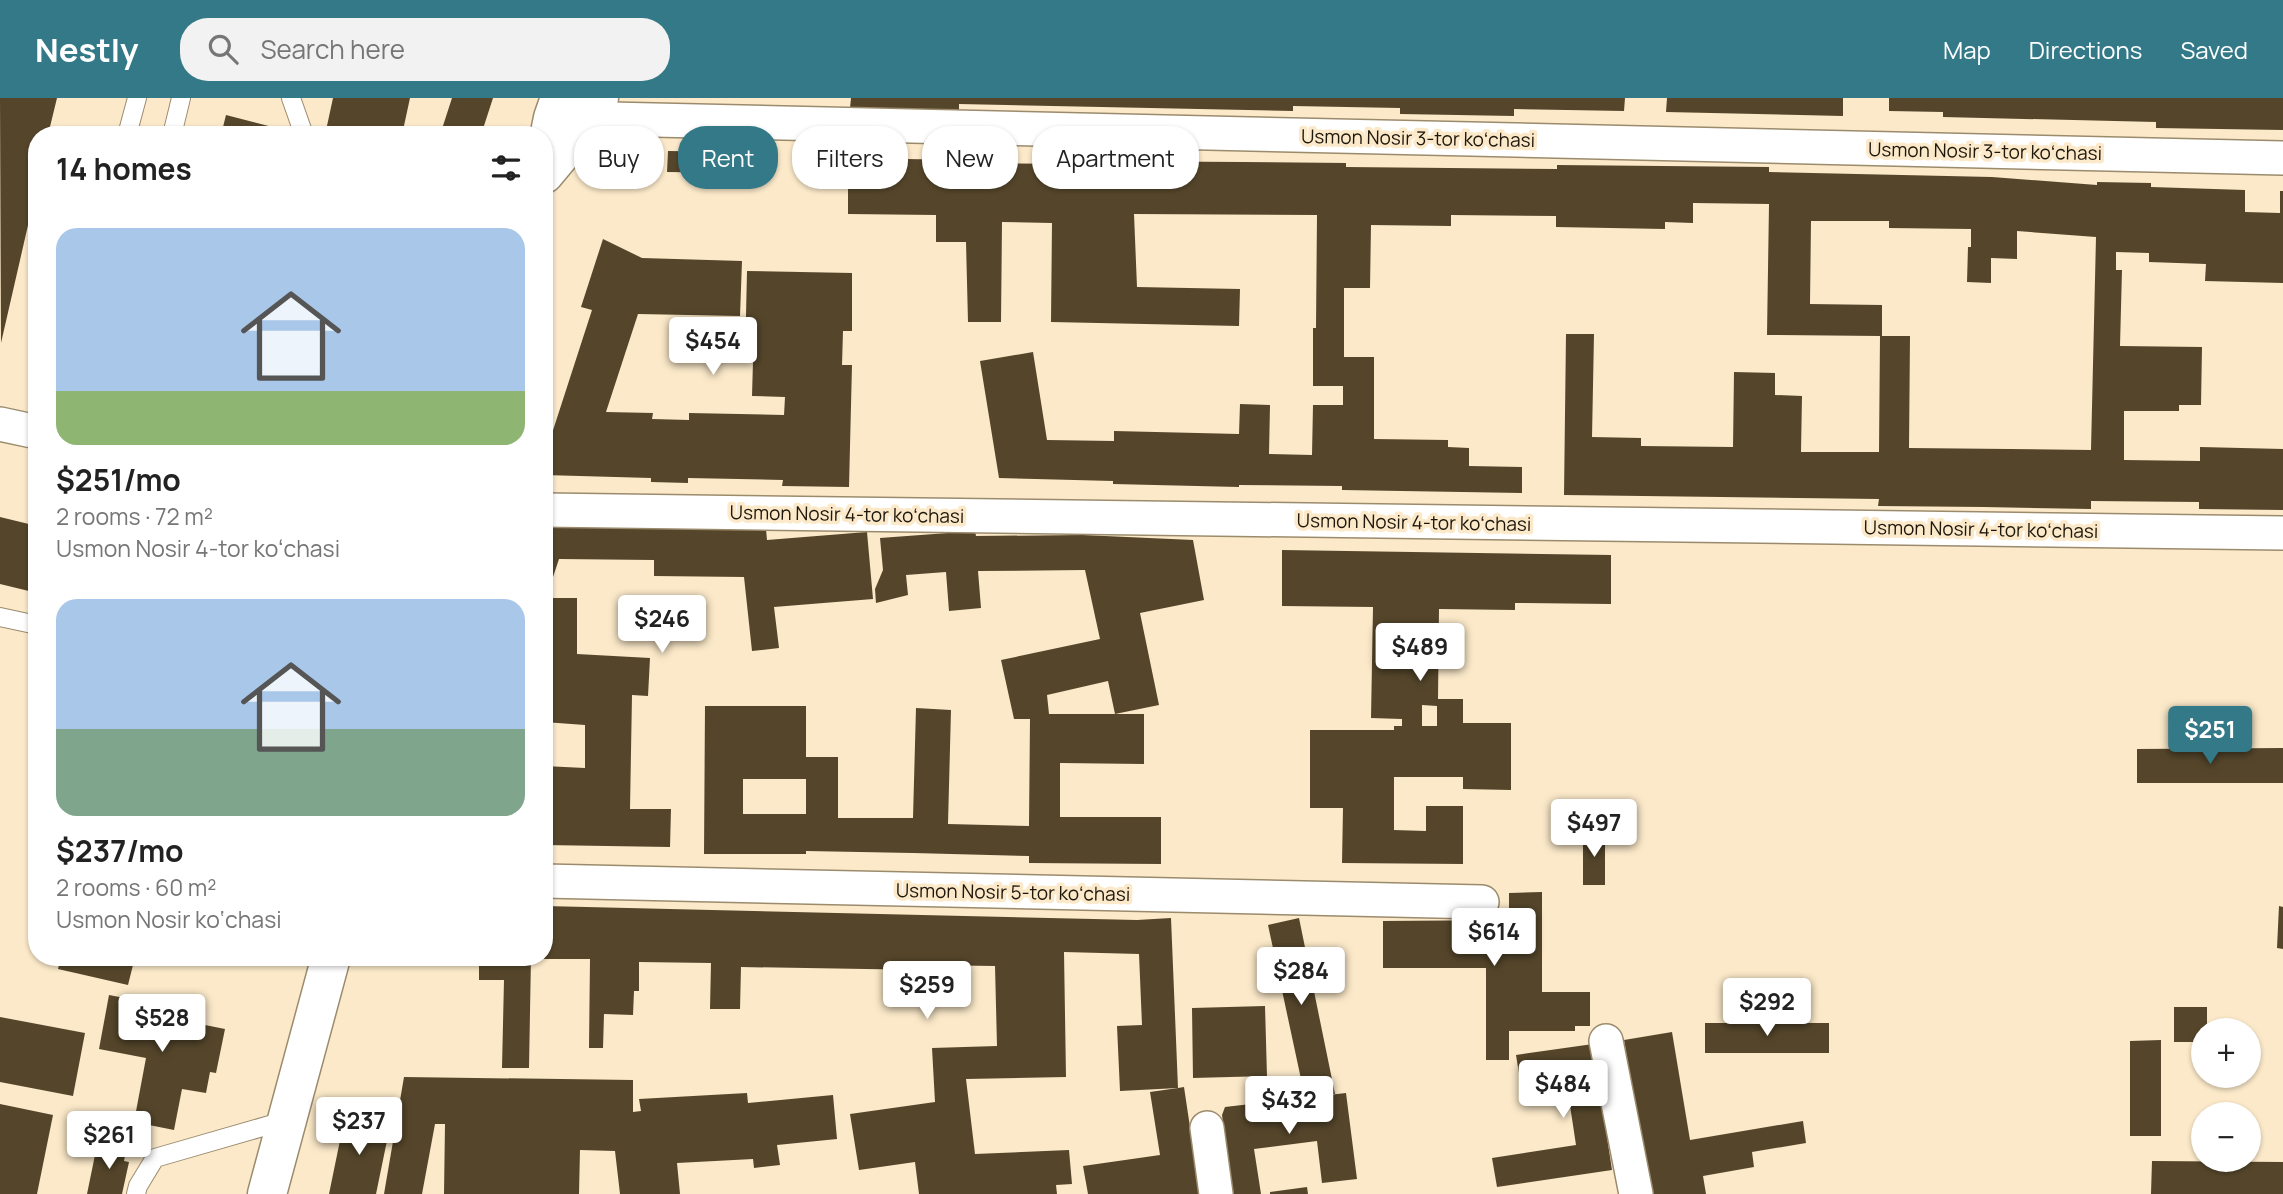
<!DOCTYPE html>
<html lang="en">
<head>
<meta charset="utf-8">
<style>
  :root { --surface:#fff; --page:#f2f2f2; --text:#222; --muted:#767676; --accent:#347987 }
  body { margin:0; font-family:Manrope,sans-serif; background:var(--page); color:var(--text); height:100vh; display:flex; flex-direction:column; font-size:26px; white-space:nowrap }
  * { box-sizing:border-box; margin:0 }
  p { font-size:23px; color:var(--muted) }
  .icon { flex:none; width:38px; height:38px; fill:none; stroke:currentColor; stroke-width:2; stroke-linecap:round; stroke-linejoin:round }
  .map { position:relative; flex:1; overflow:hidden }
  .details { position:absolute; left:28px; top:28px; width:525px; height:840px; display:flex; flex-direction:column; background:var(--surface); border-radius:28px; box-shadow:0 2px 5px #0004 }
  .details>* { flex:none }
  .top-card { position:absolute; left:574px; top:28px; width:665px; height:63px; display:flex; gap:14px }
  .controls { position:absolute; left:2191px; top:920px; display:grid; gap:14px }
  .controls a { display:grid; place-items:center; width:70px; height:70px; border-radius:50%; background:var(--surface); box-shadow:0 2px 5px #0004; font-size:35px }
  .price { position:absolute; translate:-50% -60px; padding:0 16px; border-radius:7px; background:#fff; color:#222; font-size:23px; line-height:46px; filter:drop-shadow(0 2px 4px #0008) }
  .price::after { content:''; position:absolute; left:50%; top:42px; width:21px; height:16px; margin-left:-10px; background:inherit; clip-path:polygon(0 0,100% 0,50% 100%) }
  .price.active { background:var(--accent); color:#fff }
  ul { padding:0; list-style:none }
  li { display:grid; align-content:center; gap:14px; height:371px; padding:0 28px }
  li span { display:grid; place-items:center; height:217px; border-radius:21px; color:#555 }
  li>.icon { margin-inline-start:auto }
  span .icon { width:126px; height:126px; fill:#fffc; stroke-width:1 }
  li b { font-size:30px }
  h2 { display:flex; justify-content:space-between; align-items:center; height:84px; padding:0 28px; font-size:30px }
  .chip { padding:0 24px; border-radius:28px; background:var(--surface); box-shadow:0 2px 5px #0004; font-size:24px; line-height:63px }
  .chip.active { background:var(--accent); color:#fff }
  header { display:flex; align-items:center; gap:42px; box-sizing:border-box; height:98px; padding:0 35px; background:var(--accent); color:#fff }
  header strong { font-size:33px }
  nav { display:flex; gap:38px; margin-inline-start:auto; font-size:24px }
  .search { width:490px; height:63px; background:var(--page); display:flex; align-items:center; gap:18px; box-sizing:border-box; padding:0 24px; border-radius:28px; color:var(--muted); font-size:26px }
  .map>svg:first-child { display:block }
</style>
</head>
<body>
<header>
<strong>Nestly</strong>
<div class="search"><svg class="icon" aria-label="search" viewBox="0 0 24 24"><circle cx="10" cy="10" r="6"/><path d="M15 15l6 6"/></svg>Search here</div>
<nav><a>Map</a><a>Directions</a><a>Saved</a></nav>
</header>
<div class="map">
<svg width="2283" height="1096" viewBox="0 0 2283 1096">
  <rect width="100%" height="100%" fill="#fbe9c9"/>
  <!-- building -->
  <path fill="#55462b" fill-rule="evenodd" d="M0 0H57L48 37H37V88L1 245Z
    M333 0H410L402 37H325Z
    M452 0H493L481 37H440Z
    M851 0H1625L1624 13 1514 11V18L1400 16V10L1293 8V13L959 6V12L850 10Z
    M1667 0H1843V18L1666 14Z
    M1889 0H2283V32L2156 30V24L1943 19V14L1889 13Z
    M226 17 292 34V37H221Z
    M668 53 743 54 742 75 667 74Z
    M848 60 963 62V65L1088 66V63L1242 64 1346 65V69L1557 71V67L1769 69V74L1992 79 2097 87V84L2151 85V89L2245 92V114L2280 115V93H2283V185L2205 183 2206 166 2149 164V155L2116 154V172H2122L2120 248 2202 249 2201 307H2179V313H2124V362L2200 363V349L2283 351V412L2199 411V404L2091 403V411L1984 409 1878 408 1879 401 1564 397 1566 236H1594L1592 339 1641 340V348L1733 349 1734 274 1775 275V297L1802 298 1801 354H1879L1880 238 1767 237 1769 106 1693 105V125L1665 124V131L1556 129V118L1451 117V128L1371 127 1370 190H1344V259H1374V341L1448 342V349L1469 350V368L1522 369V395L1342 392V388L1239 387V389L1113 386V383L999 380 980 263 1033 254 1047 342 1114 343V333L1239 336 1240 306 1270 307 1269 356 1312 357 1313 307H1343V288H1313V230H1316L1317 117 1134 116 1137 189 1240 191 1239 228 1051 224 1052 125 1002 124 1001 224H968L966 144H936V117L848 116ZM1811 123H1889V130L1971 131V149H1968L1967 184 1991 185V160L2017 161V133L2096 139 2091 352 1909 350 1910 238H1882V207L1810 206Z
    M603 141 642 160 742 163 740 218 638 216 606 314 653 315 652 321 689 322V315L784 317 785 299 752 298 753 263 745 262 747 173 852 175V233H843L842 267H852L849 389 782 388 783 382 688 380V385L651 384V380L544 377V360L592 212 581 209Z
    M0 419 37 428V495L0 486Z
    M544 429 766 431 767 442 867 434 873 501 774 509 779 550 752 553 744 479 654 478V462L559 461 546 500H577V556L650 560 648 598 632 597 630 711H671L670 749 544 747V668L585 670V627L544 624Z
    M975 433 976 438 1083 437 1193 442 1204 502 1140 515 1159 607 1115 616 1108 583 1047 597 1049 616H1144V666L1060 665V719H1161V766L1029 765V758L913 755 806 753V756H704L705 608H806V659H838V720H913L916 610 951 612 948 726 1029 728 1030 621H1014L1001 562 1100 541 1085 472 978 473 981 510 949 513 946 474 906 477 908 497 876 505 875 491 883 472 880 440ZM743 681H806V716H743Z
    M1282 452 1611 457V506L1515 505V512L1439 511 1438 601H1463V625H1511V692L1463 691V679H1394V732L1426 733V708H1463V766L1342 765 1343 710H1310V632H1394V628H1402V621L1371 620 1373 509 1282 508ZM1422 607 1437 608V628H1422Z
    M2283 650V685H2137V651Z
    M1583 734 1605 735V787H1583Z
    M1542 794V894H1590V928H1575V933H1509V962H1486V870H1383V823L1509 822V795Z
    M544 808 1137 822 1171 820 1178 990 1184 989 1200 1096H1088L1083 1068 1160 1057 1150 994 1178 990 1120 993 1117 928 1142 927 1139 856 1064 854 1066 979 966 981 975 1056 1069 1052 1072 1086 1056 1087 1057 1096H919L915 1064 859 1072 850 1016 935 1004 932 950 997 948 995 868 925 867V872L741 869 740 911H710L711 865 639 864V893H634L633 917 604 916 603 950H589L590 861H544Z
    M2279 808 2283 809V851L2277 850Z
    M1299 820 1335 996 1304 995 1268 827Z
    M61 859H135L128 887 58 871Z
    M479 859H531L529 970H502L504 882H479Z
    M109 897 197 914 195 925 225 931 216 975 210 974 206 995 182 991 174 1032 134 1024 146 960 99 951Z
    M1265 908 1267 978 1193 980 1192 910Z
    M2174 909H2207V933H2203V944H2174Z
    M0 919 85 935 73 998 0 984Z
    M1705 925H1829V955H1705Z
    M1672 934 1690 1042 1803 1023 1806 1045 1752 1054 1754 1069 1703 1078 1706 1096H1650L1624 942Z
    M2161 942V1038H2130V943Z
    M1593 946 1612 1072 1497 1089 1492 1060 1576 1047 1566 981 1521 988 1516 957Z
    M404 979 633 982V1014L641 1013 639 1001 747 995 748 1005 833 997 837 1041 777 1047 780 1067 754 1070 753 1061 677 1065 680 1096H620L615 1053 580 1052 579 1096H444L445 1026H435L422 1096H384Z
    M1346 995 1357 1081 1322 1085 1317 1043 1254 1051 1261 1096H1233L1222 1017 1225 1009Z
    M0 1006 53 1017 37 1096H0Z
    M345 1018 390 1028 376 1096H329Z
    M108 1043 127 1047 124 1063 129 1064 122 1096H87L95 1057 104 1059Z
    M2152 1063 2283 1064V1096H2151Z
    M1307 1089 1308 1096H1270V1094Z"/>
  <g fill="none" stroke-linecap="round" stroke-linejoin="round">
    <!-- service casing -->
    <g stroke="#9b8b6d" stroke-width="20">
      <path id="service" d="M291 0 304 37
        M127 37 137 0
        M172 37 181 0
        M0 519 37 527
        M136 1096 138 1088 155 1060 287 1022"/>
    </g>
    <!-- minor casing -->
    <g stroke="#9b8b6d" stroke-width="36">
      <path id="minor" d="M566 20 2283 60
        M0 326 37 334
        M544 412 2283 435
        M544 783 1482 804
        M1606 943 1636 1096
        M1207 1030 1216 1096"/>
    </g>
    <!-- primary casing -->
    <g stroke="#9b8b6d" stroke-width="41">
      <path id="primary" d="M544 64 553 20 560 0
        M544 76 590 21 599 0
        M267 1096 331 859"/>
    </g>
    <!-- service -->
    <use href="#service" stroke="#fff" stroke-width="18"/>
    <!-- minor -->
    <use href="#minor" stroke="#fff" stroke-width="33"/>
    <!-- primary -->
    <use href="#primary" stroke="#fff" stroke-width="38"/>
  </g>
  <g text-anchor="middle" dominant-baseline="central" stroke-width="7" stroke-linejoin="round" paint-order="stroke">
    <!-- street labels -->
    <g font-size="19" fill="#1e170c" stroke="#fbe9c9">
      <text transform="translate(1418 40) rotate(1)">Usmon Nosir 3-tor koʻchasi</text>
      <text transform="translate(1985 53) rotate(1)">Usmon Nosir 3-tor koʻchasi</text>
      <text transform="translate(847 416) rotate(1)">Usmon Nosir 4-tor koʻchasi</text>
      <text transform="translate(1414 424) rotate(1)">Usmon Nosir 4-tor koʻchasi</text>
      <text transform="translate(1981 431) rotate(1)">Usmon Nosir 4-tor koʻchasi</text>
      <text transform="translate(1013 794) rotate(1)">Usmon Nosir 5-tor koʻchasi</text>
    </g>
  </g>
</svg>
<div class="controls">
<a>+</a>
<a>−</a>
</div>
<b class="price" style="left:713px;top:279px">$454</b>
<b class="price" style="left:662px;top:557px">$246</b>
<b class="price" style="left:1420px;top:585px">$489</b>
<b class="price active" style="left:2210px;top:668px">$251</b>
<b class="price" style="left:1594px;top:761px">$497</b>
<b class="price" style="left:1494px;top:870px">$614</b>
<b class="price" style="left:1301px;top:909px">$284</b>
<b class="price" style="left:927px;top:923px">$259</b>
<b class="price" style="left:1767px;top:940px">$292</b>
<b class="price" style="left:162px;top:956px">$528</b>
<b class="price" style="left:1563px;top:1022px">$484</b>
<b class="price" style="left:1289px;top:1038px">$432</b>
<b class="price" style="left:359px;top:1059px">$237</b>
<b class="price" style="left:109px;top:1073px">$261</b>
<div class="top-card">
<a class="chip">Buy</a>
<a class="chip active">Rent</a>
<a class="chip">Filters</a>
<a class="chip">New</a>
<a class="chip">Apartment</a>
</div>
<section class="details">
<h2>14 homes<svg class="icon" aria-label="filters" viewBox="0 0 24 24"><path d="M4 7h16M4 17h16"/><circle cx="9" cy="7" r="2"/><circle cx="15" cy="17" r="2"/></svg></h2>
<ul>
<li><span style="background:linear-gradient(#a9c7e8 75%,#8fb573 0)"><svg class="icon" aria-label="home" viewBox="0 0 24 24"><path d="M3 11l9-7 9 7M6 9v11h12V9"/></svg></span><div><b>$251/mo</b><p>2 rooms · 72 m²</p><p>Usmon Nosir 4-tor koʻchasi</p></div></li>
<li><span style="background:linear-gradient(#a9c7e8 60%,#7fa58c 0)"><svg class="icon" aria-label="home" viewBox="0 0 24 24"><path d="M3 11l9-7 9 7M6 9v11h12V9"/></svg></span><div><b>$237/mo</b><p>2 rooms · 60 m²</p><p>Usmon Nosir ko‘chasi</p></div></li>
</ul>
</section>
</div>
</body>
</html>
